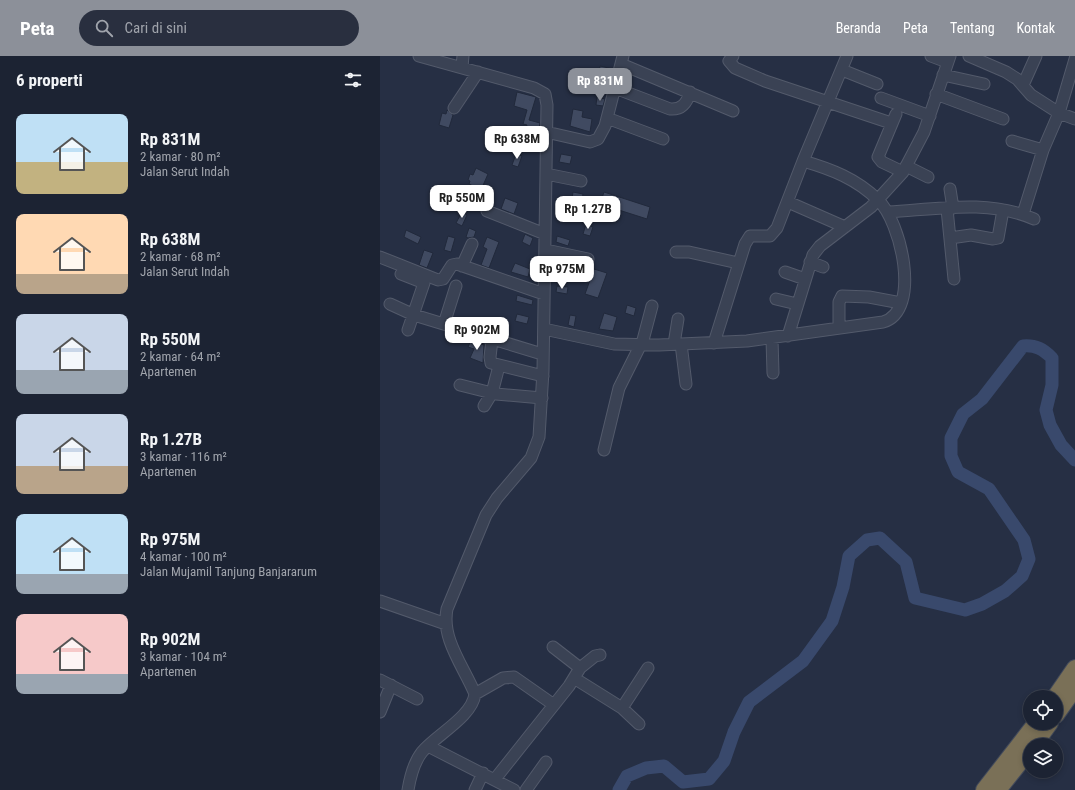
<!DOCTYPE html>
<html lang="id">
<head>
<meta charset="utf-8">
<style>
  :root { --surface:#1c2333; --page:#292f3f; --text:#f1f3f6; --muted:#a0a4ac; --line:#3a404e; --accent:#8c9099 }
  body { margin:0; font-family:"Roboto Condensed",sans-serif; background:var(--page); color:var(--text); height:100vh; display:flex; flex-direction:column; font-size:15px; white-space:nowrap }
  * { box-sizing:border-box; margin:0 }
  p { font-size:13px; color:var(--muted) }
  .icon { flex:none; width:22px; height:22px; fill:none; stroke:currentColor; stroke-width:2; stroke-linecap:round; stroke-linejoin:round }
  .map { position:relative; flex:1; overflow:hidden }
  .details { display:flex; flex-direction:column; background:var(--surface); width:380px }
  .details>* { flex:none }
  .fabs { position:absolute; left:643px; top:634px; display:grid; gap:8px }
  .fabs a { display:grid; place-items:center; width:40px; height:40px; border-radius:50%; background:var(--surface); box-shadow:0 2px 6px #0003,0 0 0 1px var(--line); font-size:20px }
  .price { position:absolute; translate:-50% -34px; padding:0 9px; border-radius:8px; background:#fff; color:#222; font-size:13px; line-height:26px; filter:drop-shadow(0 1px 2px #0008) }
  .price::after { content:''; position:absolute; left:50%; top:24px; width:12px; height:9px; margin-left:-6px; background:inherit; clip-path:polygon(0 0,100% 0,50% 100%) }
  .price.on { background:var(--accent); color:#fff }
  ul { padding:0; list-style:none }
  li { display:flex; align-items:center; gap:12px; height:100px; padding:0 16px }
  li span { display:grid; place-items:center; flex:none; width:112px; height:80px; border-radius:8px; color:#555 }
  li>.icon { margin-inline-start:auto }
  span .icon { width:48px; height:48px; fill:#fffc; stroke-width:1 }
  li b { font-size:17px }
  h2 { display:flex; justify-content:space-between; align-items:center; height:48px; padding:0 16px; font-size:17px }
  header { display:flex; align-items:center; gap:24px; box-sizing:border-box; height:56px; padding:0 20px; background:var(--accent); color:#fff }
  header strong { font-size:19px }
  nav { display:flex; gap:22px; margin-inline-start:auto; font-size:14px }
  .search { width:280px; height:36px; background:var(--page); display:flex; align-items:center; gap:10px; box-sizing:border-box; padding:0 14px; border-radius:22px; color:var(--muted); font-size:15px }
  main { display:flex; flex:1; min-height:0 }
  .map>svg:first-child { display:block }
</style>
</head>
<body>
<header>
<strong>Peta</strong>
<div class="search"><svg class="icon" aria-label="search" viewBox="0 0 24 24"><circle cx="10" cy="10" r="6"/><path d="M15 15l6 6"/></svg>Cari di sini</div>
<nav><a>Beranda</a><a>Peta</a><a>Tentang</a><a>Kontak</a></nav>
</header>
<main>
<section class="details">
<h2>6 properti<svg class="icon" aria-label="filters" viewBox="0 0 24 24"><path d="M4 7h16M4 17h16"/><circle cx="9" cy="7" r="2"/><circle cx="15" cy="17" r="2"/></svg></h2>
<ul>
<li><span style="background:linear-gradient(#bfe0f5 60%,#c2b280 0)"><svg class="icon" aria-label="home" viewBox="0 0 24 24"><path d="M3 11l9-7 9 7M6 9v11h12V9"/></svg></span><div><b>Rp 831M</b><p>2 kamar · 80 m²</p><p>Jalan Serut Indah</p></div></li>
<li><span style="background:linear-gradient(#ffd9b3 75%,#b9a48a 0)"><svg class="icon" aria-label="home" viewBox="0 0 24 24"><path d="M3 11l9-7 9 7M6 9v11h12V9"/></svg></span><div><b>Rp 638M</b><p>2 kamar · 68 m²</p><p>Jalan Serut Indah</p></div></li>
<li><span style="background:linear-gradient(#c9d6e8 70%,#9aa5b1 0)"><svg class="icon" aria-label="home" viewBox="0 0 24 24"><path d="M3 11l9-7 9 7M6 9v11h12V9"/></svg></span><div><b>Rp 550M</b><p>2 kamar · 64 m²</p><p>Apartemen</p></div></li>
<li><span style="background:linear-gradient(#c9d6e8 65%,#b9a48a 0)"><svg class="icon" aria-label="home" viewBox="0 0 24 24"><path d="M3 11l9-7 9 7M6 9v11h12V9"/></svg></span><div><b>Rp 1.27B</b><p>3 kamar · 116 m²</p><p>Apartemen</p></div></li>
<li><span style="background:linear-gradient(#bfe0f5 75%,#9aa5b1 0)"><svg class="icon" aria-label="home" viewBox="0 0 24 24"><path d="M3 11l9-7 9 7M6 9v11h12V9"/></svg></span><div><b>Rp 975M</b><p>4 kamar · 100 m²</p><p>Jalan Mujamil Tanjung Banjararum</p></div></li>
<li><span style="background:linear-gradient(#f6c9c9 75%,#9aa5b1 0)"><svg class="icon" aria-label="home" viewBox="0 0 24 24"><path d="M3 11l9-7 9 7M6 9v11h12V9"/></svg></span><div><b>Rp 902M</b><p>3 kamar · 104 m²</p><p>Apartemen</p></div></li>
</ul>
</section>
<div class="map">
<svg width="695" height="734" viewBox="0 0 695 734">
  <rect width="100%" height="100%" fill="#262f44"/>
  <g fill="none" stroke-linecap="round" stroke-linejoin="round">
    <!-- river -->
    <path stroke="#39496c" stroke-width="13" d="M239 734 247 720 266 712 284 710 303 726 329 723 344 705 354 676 369 646 423 605 452 565 463 531 469 500 487 484 500 482 526 506 535 542 585 554 602 548 625 535 642 520 649 503 644 484 609 433 578 416 571 400V382L583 358 602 343 643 290C656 289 663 293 672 302V329L666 354 670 369 681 389 695 404"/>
  </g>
  <!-- building -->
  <path fill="#404a61" stroke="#21293b" d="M220 10 233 13 231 19 219 16Z
    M137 36 156 41 149 64 160 67 157 86 143 81 147 69 143 68 147 54 134 50Z
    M217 41 225 43 223 50 216 49Z
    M193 53 203 55 202 61 212 63 210 76 190 70Z
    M67 54 73 59 69 72 59 69 62 57 66 58Z
    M129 78 135 80 134 88 128 87Z
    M136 98 142 100 138 111 132 109Z
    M181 98 192 100 190 108 179 106Z
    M96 112 108 118 101 134 89 128 90 125 88 124 90 118 93 119Z
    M193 136 203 138 202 145 208 146 205 160 182 155 185 141 192 143Z
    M224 136 270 151 267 163 220 148Z
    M125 142 138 147 134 158 121 153Z
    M82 156 87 159 82 170 76 167Z
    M206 168 213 171 210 180 203 178Z
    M89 172 96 175 94 181 88 182 86 181Z
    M26 174 41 181 38 188 24 181Z
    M145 178 153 182 150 190 142 186Z
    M68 180 75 182 71 196 64 194Z
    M177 180 190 184 188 190 176 186Z
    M107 181 119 186 109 212 101 209 107 193 103 191Z
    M44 194 53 197 47 212 39 209Z
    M181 204 205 210 204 213 200 212 198 218 193 216 194 211 180 208Z
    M135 207 150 213 148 221 131 216Z
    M214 213 227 217 218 242 205 238Z
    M177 230 188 231 187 238 176 236Z
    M137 239 153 244 152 249 136 245Z
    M247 249 256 252 254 260 245 257Z
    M224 257 237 261 233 275 219 273Z
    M137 258 149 261 147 268 135 265Z
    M190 259 196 260 194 271 188 269Z
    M91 284 104 289 103 307 90 302 94 293 88 291Z"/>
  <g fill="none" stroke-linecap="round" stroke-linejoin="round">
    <!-- minor casing -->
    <g stroke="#535a6b" stroke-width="13">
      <path id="minor" d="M353 0 349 5 355 12 385 25 511 67
        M551 0 567 6
        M589 0 626 16 637 23 651 39 679 57 695 63
        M241 8 353 55
        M82 11 83 0
        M462 14 497 28
        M563 19 604 28
        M643 29 656 0
        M235 32 290 53C302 54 307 47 310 36
        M556 38 623 63
        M501 42 550 60
        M74 52 98 16
        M516 58 498 101 502 106 523 116
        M227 62 283 83
        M166 76 210 86 218 83 225 70 243 0
        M632 85 663 94
        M526 110 548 121
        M166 118 201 125
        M570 133 573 152
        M408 146 465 171
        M567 153 574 223
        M107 155 165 178
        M509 156C557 153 609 143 654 163
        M643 158 663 94 679 57 695 3
        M570 182 591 179 613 183 618 182 623 154
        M166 194 208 203
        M296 196H309L358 207
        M0 201 58 224 63 223 72 209 77 208 164 238
        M430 206 443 211
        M82 210 92 188
        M405 216 425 223
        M21 218 44 227 28 274
        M396 243 417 248
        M10 248 34 259 162 298
        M64 268 76 230
        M459 272V246L462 240 489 241 521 247
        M164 273 234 288 279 289 367 285 503 266C542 255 521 165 498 144 477 123 451 113 423 105
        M408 280 433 199 440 190 491 151 523 116 544 76 570 0
        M392 283 393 317
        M112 284 110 301 111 307 163 320
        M334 287 365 188 370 180H390L397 172 423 105 467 0
        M294 288 298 263
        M301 288 306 328
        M80 329 116 338 162 342
        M104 350 112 337 119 310
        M224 394 239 332 263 284 272 250
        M0 545 66 568
        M173 591 200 612
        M194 622 242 652 259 668
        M0 624 37 643
        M95 638 123 622 134 621 174 649
        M242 652 268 612
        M0 656 11 629
        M48 690 134 734
        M115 723 189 630 200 612 215 600 220 599
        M28 734C30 722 34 706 42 696 56 679 92 661 95 638 84 611 61 583 67 553L106 459 117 442 151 402 159 381 163 315 167 49 165 38 154 32 39 0
        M95 734 103 717
        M146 734 166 706"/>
    </g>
    <!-- highway casing -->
    <g stroke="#424a5b" stroke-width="18">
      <path id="highway" d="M675 641 695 612
        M676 659 695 632
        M654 689 670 667
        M604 734 656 667
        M618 734 650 694"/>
    </g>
    <!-- minor -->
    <use href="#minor" stroke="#3a4254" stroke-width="11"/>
    <!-- highway -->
    <use href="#highway" stroke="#7a7057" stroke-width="16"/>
  </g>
</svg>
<div class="fabs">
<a><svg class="icon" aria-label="locate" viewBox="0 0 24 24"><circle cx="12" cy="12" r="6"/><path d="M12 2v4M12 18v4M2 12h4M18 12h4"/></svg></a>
<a><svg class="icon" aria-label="layers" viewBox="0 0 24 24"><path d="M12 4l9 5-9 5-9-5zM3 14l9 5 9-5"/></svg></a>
</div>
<b class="price on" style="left:220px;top:46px">Rp 831M</b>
<b class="price" style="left:137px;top:104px">Rp 638M</b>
<b class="price" style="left:82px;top:163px">Rp 550M</b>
<b class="price" style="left:208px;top:174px">Rp 1.27B</b>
<b class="price" style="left:182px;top:234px">Rp 975M</b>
<b class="price" style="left:97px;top:295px">Rp 902M</b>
</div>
</main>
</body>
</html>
